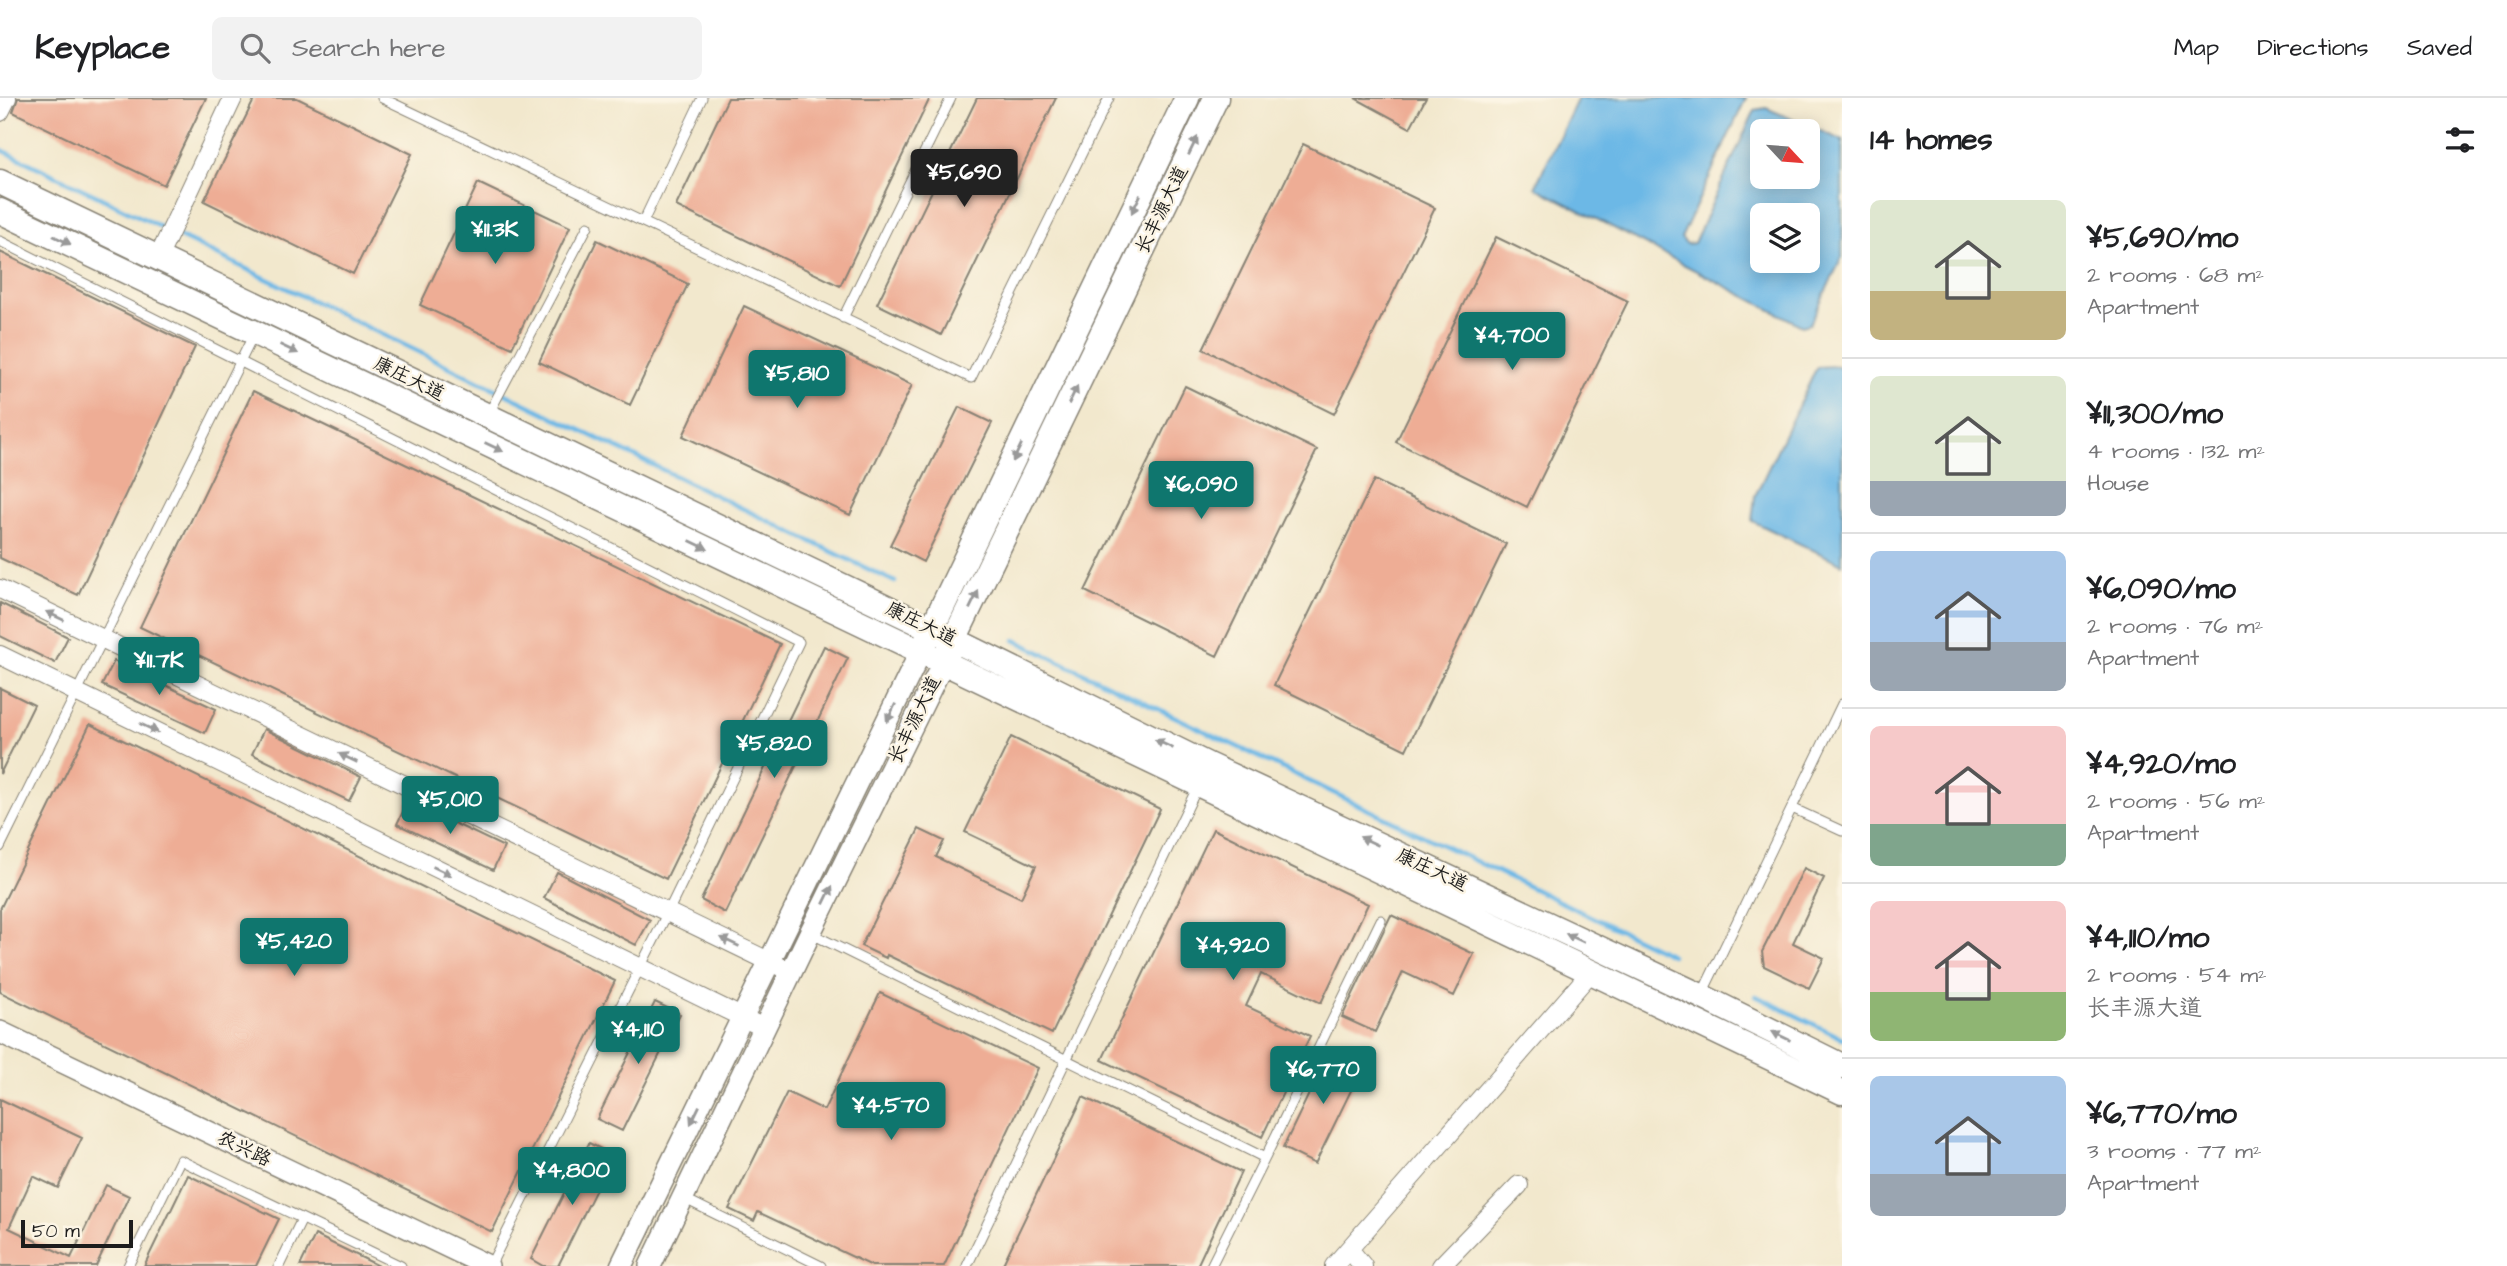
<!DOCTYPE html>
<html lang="en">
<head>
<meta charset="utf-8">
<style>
  :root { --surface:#fff; --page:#f2f2f2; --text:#202124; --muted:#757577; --line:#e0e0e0; --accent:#0f766e }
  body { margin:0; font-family:"Architects Daughter","LXGW WenKai TC",sans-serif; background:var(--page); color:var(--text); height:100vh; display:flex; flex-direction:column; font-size:26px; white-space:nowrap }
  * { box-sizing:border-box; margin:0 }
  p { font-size:23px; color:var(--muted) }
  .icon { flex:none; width:38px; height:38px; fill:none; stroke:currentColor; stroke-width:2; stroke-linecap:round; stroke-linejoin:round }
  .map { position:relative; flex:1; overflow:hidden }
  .drawer { display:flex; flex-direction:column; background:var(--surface); width:665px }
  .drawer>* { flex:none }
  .needle { width:46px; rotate:116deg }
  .buttons { position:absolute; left:1750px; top:21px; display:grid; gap:14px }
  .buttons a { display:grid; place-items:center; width:70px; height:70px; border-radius:10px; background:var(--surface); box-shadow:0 4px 18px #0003; font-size:35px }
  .scale { position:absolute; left:21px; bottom:18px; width:112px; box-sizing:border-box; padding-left:7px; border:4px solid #1c1c1c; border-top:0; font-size:19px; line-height:24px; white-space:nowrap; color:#1c1c1c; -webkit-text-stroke:5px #fcf5e5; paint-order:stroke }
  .price { position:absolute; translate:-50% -60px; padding:0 16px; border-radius:7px; background:var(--accent); color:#fff; font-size:23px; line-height:46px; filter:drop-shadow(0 2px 4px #0008) }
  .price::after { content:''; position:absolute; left:50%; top:42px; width:21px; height:16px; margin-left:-10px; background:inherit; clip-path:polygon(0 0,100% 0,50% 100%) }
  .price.selected { background:#222; color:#fff }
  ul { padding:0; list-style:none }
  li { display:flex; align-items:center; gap:21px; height:175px; padding:0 28px }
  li+li { border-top:2px solid var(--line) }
  li span { display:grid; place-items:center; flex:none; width:196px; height:140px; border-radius:10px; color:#555 }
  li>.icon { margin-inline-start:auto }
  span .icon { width:84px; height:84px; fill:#fffc; stroke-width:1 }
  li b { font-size:30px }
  h2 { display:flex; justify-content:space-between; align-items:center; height:84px; padding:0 28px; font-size:30px }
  header { display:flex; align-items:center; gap:42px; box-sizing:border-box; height:98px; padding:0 35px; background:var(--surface); border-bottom:2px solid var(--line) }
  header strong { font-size:33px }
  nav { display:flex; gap:38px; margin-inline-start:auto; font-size:24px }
  .search { width:490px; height:63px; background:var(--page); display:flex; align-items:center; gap:18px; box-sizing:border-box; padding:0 24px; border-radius:10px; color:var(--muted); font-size:26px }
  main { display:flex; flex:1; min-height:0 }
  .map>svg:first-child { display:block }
</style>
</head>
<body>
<header>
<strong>Keyplace</strong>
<div class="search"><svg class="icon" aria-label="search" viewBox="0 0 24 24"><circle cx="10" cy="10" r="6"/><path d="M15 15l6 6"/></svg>Search here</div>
<nav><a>Map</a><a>Directions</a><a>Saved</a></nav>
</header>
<main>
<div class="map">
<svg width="1842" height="1168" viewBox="0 0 1842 1168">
  <rect width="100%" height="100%" fill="#fcf5e5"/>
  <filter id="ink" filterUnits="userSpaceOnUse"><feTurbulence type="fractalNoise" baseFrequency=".0143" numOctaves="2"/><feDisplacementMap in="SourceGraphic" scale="14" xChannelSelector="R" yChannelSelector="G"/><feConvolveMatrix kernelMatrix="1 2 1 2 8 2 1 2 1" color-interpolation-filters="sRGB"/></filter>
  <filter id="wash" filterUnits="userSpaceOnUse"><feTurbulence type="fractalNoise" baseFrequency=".00686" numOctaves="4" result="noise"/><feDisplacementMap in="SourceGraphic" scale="28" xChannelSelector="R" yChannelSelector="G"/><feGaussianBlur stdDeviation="1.57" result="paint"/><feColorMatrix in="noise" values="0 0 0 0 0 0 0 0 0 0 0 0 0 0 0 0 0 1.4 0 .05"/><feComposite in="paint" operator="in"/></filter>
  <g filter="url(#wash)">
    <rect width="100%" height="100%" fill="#f2e8cd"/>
    <!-- water -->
    <path fill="#6cb8e6" stroke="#446a81" stroke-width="2" fill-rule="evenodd" d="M1578 0H1746L1681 140 1687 146 1694 145 1755 12 1766 10 1842 42V159L1810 226 1802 228 1535 89ZM1762 33H1808V79H1762ZM1762 117H1808V163H1762Z
      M1836 268 1842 271V466L1752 423 1755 398 1817 269Z"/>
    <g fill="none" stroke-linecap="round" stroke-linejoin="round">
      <!-- stream -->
      <path stroke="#6cb8e6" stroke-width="4.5" d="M0 51 167 132
        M174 136 895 484
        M1015 542 1671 857
        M1756 898 1842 940"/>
    </g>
    <g id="blocks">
      <!-- building -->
      <path fill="#eead95" d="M18 0H206L164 87 13 14Z
        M255 0H297L412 56 353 176 204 103Z
        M728 0H930L840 188 676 108Z
        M977 0H1056L941 237 877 206Z
        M1355 0H1426L1410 30Z
        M1303 46 1435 110 1334 316 1203 251Z
        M478 85 570 129 512 250 420 207Z
        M1496 139 1628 203 1527 409 1396 344Z
        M597 142 688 186 630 307 539 264Z
        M0 154 195 249 78 497 0 460Z
        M744 208 912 287 850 417 683 338Z
        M1185 288 1317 352 1217 558 1085 493Z
        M253 293 780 546 666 781 140 529Z
        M959 309 992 325 923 464 890 447Z
        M1374 382 1506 446 1406 652 1274 587Z
        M0 505 68 539 55 565 0 538Z
        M824 548 848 560 725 815 701 802Z
        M114 563 216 611 205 635 102 587Z
        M0 590 34 607 0 676Z
        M90 626 615 883 492 1134 0 894V811Z
        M264 631 361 679 349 703 252 656Z
        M1011 639 1160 711 1052 936 887 857 886 860 861 848 919 731 944 743 936 759 1021 800 1036 768 965 734Z
        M408 703 504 749 493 772 397 726Z
        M1213 731 1368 806 1321 905 1261 876 1246 908 1310 938 1262 1039 1102 962Z
        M1804 770 1824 780 1793 845 1824 860 1809 890 1764 868 1762 854Z
        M557 774 650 822 636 847 544 800Z
        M1391 817 1474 856 1454 898 1403 874 1375 934 1342 919Z
        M880 895 1038 970 944 1168H872L758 1114 754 1123 729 1111 787 994 824 1012Z
        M655 904 680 916 622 1033 597 1021Z
        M1331 950 1364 966 1315 1066 1283 1050Z
        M1083 999 1241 1074 1197 1168H1002Z
        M0 1001 82 1040 58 1090 33 1078 9 1130 71 1160 106 1087 129 1098 96 1168H0Z
        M589 1045 613 1057 558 1168H543L531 1161Z
        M188 1077 279 1121 256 1168H144Z
        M315 1137 379 1168H300Z"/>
    </g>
  </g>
  <g filter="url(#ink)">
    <use href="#blocks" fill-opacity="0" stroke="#878274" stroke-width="2"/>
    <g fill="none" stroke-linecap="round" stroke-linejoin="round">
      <!-- service casing -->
      <g stroke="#878274" stroke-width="11">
        <path id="service" d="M382 0 971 280 1109 0
          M643 124 702 0
          M0 143 799 544 668 814 490 1168
          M843 220 951 0
          M489 315 588 128
          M1792 710 1842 733
          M0 749 254 236
          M810 835 1265 1060 1211 1168
          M1701 898 1842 606
          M1265 1060 1381 822
          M683 1100 821 1168
          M128 1168 180 1062 401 1168
          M279 1168 302 1121
          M967 1168 1198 688"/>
      </g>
      <!-- minor casing -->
      <g stroke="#878274" stroke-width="20">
        <path id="minor" d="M0 14 7 0
          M158 160 233 0
          M0 491 791 874
          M0 557 764 930
          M1349 1151 1363 1168
          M1334 1168 1591 874
          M1441 1168 1519 1087"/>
      </g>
      <!-- tertiary casing -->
      <g stroke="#878274" stroke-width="24">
        <path id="tertiary" d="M0 934 488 1168
          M621 1168 921 553
          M650 1168 810 835 944 563"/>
      </g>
      <!-- secondary casing -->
      <g stroke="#878274" stroke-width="27">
        <path id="secondary" d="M0 84 932 531 1208 667 1701 898 1842 968
          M0 113 1842 994
          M925 545 1187 0
          M947 556 1216 0"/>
      </g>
      <!-- service -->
      <use href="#service" stroke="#fff" stroke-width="9"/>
      <!-- minor -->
      <use href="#minor" stroke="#fff" stroke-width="18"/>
      <!-- tertiary -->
      <use href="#tertiary" stroke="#fff" stroke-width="21"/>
      <!-- secondary -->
      <use href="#secondary" stroke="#fff" stroke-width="24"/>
    </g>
    <!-- one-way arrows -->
    <defs><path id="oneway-solid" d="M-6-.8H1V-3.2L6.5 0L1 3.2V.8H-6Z" transform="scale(1.75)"/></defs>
    <g fill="#999">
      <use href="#oneway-solid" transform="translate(1193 48) rotate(-64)"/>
      <use href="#oneway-solid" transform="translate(1136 106) rotate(116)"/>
      <use href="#oneway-solid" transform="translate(62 142) rotate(26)"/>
      <use href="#oneway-solid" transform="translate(289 251) rotate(26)"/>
      <use href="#oneway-solid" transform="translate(1073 297) rotate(-64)"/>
      <use href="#oneway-solid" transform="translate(494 349) rotate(26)"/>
      <use href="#oneway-solid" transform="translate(1017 355) rotate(116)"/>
      <use href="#oneway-solid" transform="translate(699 447) rotate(26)"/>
      <use href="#oneway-solid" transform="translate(974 502) rotate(-64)"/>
      <use href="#oneway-solid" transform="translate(55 518) rotate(-154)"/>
      <use href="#oneway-solid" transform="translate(891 615) rotate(116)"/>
      <use href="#oneway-solid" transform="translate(149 630) rotate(26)"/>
      <use href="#oneway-solid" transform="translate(1164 646) rotate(-154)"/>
      <use href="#oneway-solid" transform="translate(348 660) rotate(-154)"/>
      <use href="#oneway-solid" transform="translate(1369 743) rotate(-155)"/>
      <use href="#oneway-solid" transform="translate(442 773) rotate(26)"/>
      <use href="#oneway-solid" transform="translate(828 797) rotate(-64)"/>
      <use href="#oneway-solid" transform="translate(1575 840) rotate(-155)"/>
      <use href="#oneway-solid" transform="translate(730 844) rotate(-154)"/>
      <use href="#oneway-solid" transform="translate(1781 938) rotate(-154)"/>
      <use href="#oneway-solid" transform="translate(695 1017) rotate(116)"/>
    </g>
  </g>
  <g text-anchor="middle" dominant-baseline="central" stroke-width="5" stroke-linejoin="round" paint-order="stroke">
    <!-- street labels -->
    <g font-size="19" fill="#1c1c1c" stroke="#fcf5e5">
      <text transform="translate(1162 112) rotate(-64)">长丰源大道</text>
      <text transform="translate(409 281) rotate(26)">康庄大道</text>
      <text transform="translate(921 526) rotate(26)">康庄大道</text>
      <text transform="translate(915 622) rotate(-64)">长丰源大道</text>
      <text transform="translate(1432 772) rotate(25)">康庄大道</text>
      <text transform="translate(244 1051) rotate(26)">农兴路</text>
    </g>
  </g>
</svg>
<div class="buttons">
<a><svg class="needle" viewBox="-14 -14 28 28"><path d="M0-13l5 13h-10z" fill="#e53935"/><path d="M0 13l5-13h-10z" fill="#757577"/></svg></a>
<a><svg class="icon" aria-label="layers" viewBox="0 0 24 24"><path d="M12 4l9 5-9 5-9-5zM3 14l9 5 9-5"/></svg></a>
</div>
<div class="scale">50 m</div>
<b class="price selected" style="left:964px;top:111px">¥5,690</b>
<b class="price" style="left:495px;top:168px">¥11.3K</b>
<b class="price" style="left:1512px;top:274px">¥4,700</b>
<b class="price" style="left:797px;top:312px">¥5,810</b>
<b class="price" style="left:1201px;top:423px">¥6,090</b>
<b class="price" style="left:159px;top:599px">¥11.7K</b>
<b class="price" style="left:774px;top:682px">¥5,820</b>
<b class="price" style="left:450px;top:738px">¥5,010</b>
<b class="price" style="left:294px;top:880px">¥5,420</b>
<b class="price" style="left:1233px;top:884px">¥4,920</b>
<b class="price" style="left:638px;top:968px">¥4,110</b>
<b class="price" style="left:1323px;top:1008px">¥6,770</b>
<b class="price" style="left:891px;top:1044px">¥4,570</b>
<b class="price" style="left:572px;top:1109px">¥4,800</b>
</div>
<section class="drawer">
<h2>14 homes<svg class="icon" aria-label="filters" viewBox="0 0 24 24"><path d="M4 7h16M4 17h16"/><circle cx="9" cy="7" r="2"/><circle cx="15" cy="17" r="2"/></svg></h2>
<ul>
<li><span style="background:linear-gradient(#dfe7d0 65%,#c2b280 0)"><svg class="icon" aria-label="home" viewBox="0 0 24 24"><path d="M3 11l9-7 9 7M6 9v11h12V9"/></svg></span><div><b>¥5,690/mo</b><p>2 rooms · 68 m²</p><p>Apartment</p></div></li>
<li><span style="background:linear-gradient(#dfe7d0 75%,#9aa5b1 0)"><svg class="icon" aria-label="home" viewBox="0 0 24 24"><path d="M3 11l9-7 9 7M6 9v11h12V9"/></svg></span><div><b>¥11,300/mo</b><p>4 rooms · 132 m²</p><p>House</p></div></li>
<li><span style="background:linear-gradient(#a9c7e8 65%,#9aa5b1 0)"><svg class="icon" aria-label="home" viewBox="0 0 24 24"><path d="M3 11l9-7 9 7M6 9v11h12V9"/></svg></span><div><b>¥6,090/mo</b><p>2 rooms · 76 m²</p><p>Apartment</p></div></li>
<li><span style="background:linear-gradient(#f6c9c9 70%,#7fa58c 0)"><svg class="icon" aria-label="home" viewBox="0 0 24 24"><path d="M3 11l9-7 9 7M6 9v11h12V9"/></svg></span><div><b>¥4,920/mo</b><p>2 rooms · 56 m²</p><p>Apartment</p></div></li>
<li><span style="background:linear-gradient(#f6c9c9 65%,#8fb573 0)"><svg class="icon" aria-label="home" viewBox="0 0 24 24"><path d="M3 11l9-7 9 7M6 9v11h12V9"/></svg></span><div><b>¥4,110/mo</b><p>2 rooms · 54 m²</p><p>长丰源大道</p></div></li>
<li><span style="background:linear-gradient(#a9c7e8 70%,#9aa5b1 0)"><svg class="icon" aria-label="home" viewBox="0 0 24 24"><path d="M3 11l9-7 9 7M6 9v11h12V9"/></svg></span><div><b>¥6,770/mo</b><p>3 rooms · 77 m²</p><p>Apartment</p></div></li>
</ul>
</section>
</main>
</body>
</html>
